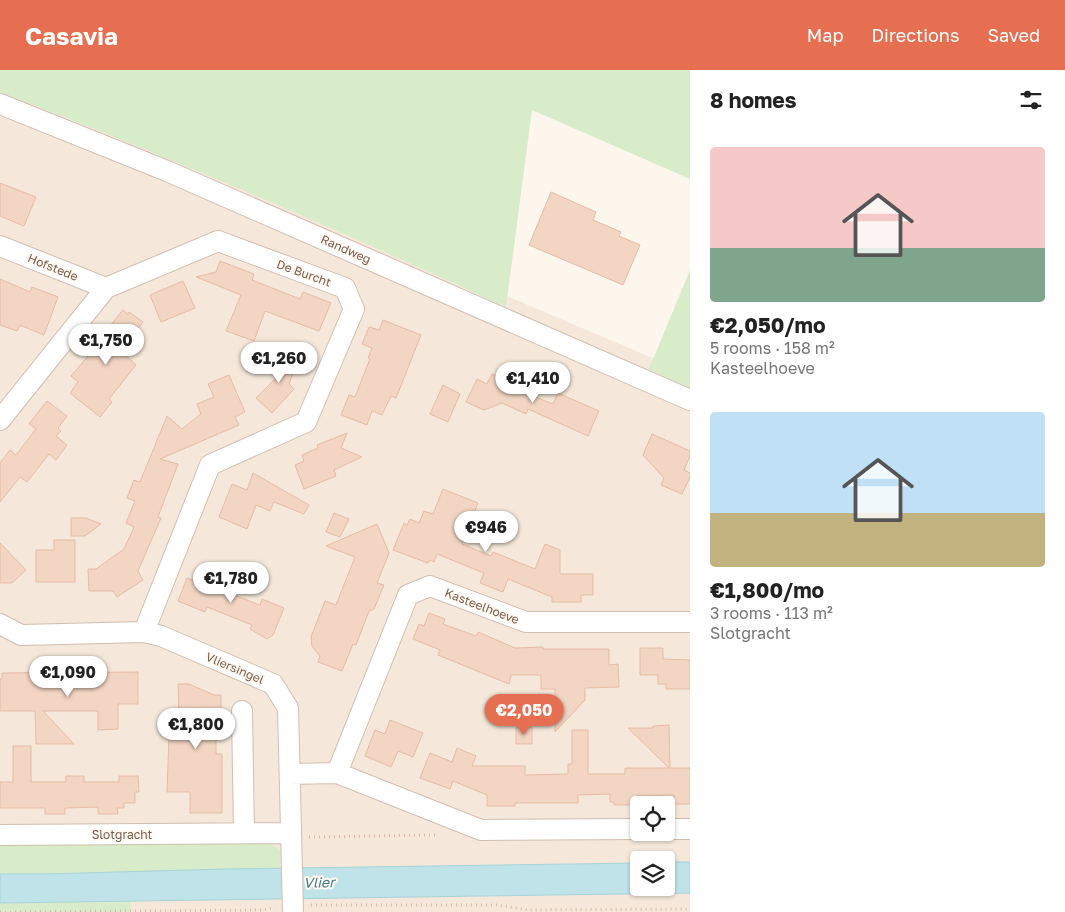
<!DOCTYPE html>
<html lang="en">
<head>
<meta charset="utf-8">
<style>
  :root { --surface:#fff; --page:#f6f6f6; --text:#222; --muted:#767676; --accent:#e76f51 }
  body { margin:0; font-family:"Golos Text",sans-serif; background:var(--page); color:var(--text); height:100vh; display:flex; flex-direction:column; font-size:19px; white-space:nowrap }
  * { box-sizing:border-box; margin:0 }
  p { font-size:16px; color:var(--muted) }
  .icon { flex:none; width:28px; height:28px; fill:none; stroke:currentColor; stroke-width:2; stroke-linecap:round; stroke-linejoin:round }
  .map { position:relative; flex:1; overflow:hidden }
  .sheet { display:flex; flex-direction:column; background:var(--surface); width:375px }
  .sheet>* { flex:none }
  .tools { position:absolute; left:630px; top:726px; display:grid; gap:10px }
  .tools a { display:grid; place-items:center; width:45px; height:45px; border-radius:5px; background:var(--surface); box-shadow:0 1px 4px #0004; font-size:25px }
  .price { position:absolute; translate:-50% -42px; padding:0 11px; border-radius:18px; background:#fff; color:#222; font-size:16px; line-height:32px; filter:drop-shadow(0 1px 2px #0008) }
  .price::after { content:''; position:absolute; left:50%; top:30px; width:15px; height:11px; margin-left:-8px; background:inherit; clip-path:polygon(0 0,100% 0,50% 100%) }
  .price.selected { background:var(--accent); color:#fff }
  ul { padding:0; list-style:none }
  li { display:grid; align-content:center; gap:10px; height:265px; padding:0 20px }
  li span { display:grid; place-items:center; height:155px; border-radius:5px; color:#555 }
  li>.icon { margin-inline-start:auto }
  span .icon { width:90px; height:90px; fill:#fffc; stroke-width:1 }
  li b { font-size:21px }
  h2 { display:flex; justify-content:space-between; align-items:center; height:60px; padding:0 20px; font-size:21px }
  header { display:flex; align-items:center; gap:30px; box-sizing:border-box; height:70px; padding:0 25px; background:var(--accent); color:#fff }
  header strong { font-size:24px }
  nav { display:flex; gap:28px; margin-inline-start:auto; font-size:18px }
  main { display:flex; flex:1; min-height:0 }
  .map>svg:first-child { display:block }
</style>
</head>
<body>
<header>
<strong>Casavia</strong>
<nav><a>Map</a><a>Directions</a><a>Saved</a></nav>
</header>
<main>
<div class="map">
<svg width="690" height="842" viewBox="0 0 690 842">
  <rect width="100%" height="100%" fill="#fdf6ec"/>
  <!-- residential -->
  <path fill="#f5e8da" fill-rule="evenodd" d="M0 10 690 304V842H0ZM639 735H666V762H639ZM639 790H666V818H639Z"/>
  <!-- green -->
  <path fill="#d8ecc9" d="M0 0H690V109L532 40 506 237C339 160 171 87 0 22Z
    M690 200V318L649 299Z
    M264 770 280 780V798L45 804H0V771Z
    M130 831V842H0V833Z"/>
  <!-- water -->
  <path fill="#bfe3e8" stroke="#a5d3da" d="M666 792H690V823L0 833V804H45L226 799 639 793V818H666Z"/>
  <!-- building -->
  <path fill="#f3d5c3" stroke="#e6bba3" d="M0 113 36 127 24 156 0 146Z
    M551 122 596 142 593 150 621 162 619 166 640 175 623 215 529 175Z
    M220 191 254 204 252 210 300 229 303 222 331 233 319 261 265 241 254 271 226 261 241 225 196 207 216 202Z
    M0 209 30 222 32 217 58 227 44 265 20 255 17 261 0 255Z
    M183 211 195 238 161 252 150 225Z
    M123 240 128 244 129 242 143 252 120 280 136 295 109 329 112 332 100 347 70 323 78 312 71 306 102 270 100 268Z
    M383 250 421 265 396 328 391 326 382 345 372 341 367 355 341 345 349 325 355 327 370 289 368 288 372 278 362 274 369 257 379 260Z
    M302 281 289 314 294 319 272 343 256 328 279 305 275 301 281 285 293 290Z
    M492 304 517 315 515 319 553 334 558 323 599 341 588 366 528 339 526 344 502 333 484 340 466 332 477 309 487 314Z
    M229 305 245 342 235 347 239 355 160 389 178 394 158 447 161 448 138 501 143 510 117 527 113 521H89L88 499H96L124 479 134 457 126 453 135 431 127 428 134 410 140 412 167 346 182 359 201 344 197 334 214 327 208 314Z
    M443 315 460 324 448 352 430 344Z
    M47 331 67 346 58 358 61 361 56 366 67 375 56 390 49 384 27 412 20 407 0 432V393L10 380 16 385 36 359 29 354Z
    M347 363 341 378 362 387 334 400 336 406 304 419 295 395 304 391 302 385 318 378 317 375Z
    M652 364 690 381V386L684 400 690 403V407L682 424 661 415 664 408 643 385Z
    M253 403 309 435 304 444 274 432 270 441 256 435 247 459 219 447 232 414 247 420Z
    M443 419 478 433 462 474 491 486 493 482 535 499 545 474 560 480V504H593V525H581V532H552V527L508 509 503 522 480 513 484 503 437 484 434 492 430 490 428 493 393 480 404 453 407 455 410 449 419 453 424 441 433 444Z
    M334 443 349 449 340 467 326 462Z
    M71 448H86L101 454 85 466H71Z
    M377 454 389 483 377 513 384 515 374 539 369 541 356 575 353 574 342 601 318 592 320 586 312 576 311 567 325 531 336 535 355 487 326 476Z
    M54 470H75V512H36V480H54Z
    M0 473 26 500 12 513H0Z
    M213 501 236 511 231 524 260 535 262 529 284 538 273 565 267 569 250 559 252 555 207 537 205 542 178 531 187 508 201 514 204 508 210 510Z
    M429 543 445 549 443 554 476 566 478 562 515 578 543 577V579H609V595L618 594 619 617 585 618V630L555 662V619H541V605H511L509 614 438 585 440 580 413 569 419 554 424 556Z
    M640 578H663V589L690 590V619H666V614H658V605H640Z
    M138 602V634H118V659L98 660V641H43L74 674H36L35 641H0V609H2V603Z
    M178 614H189L214 625H221V644H216V684H222V743H190V722H167L169 665H165V646H179Z
    M390 650 423 663 413 687 398 681 391 697 365 686 375 660 385 664Z
    M669 655 670 698H690V734H674V725L637 726V735H614V732H610V724L578 725V733H515V736H487V725L453 711 450 719 420 708 430 683 452 692 457 678 476 686 472 696H525V705L568 704V694H572V660H588V704H625V698H669L628 658H653V656Z
    M532 657V674H516V658Z
    M13 676H31V712H66V706H84V712H119V706H138L139 722H135V733H124V738H117L118 744H98V737L65 738V744H45V738H0V712H13Z"/>
  <g fill="none" stroke-linecap="round" stroke-linejoin="round">
    <!-- minor casing -->
    <g stroke="#d1beb0" stroke-width="22">
      <path id="minor" d="M0 34 167 101 690 330
        M0 176 106 218
        M0 350 106 218 218 171 345 218 354 239 306 352 210 395 144 562
        M0 554 21 565 144 562 161 566 273 614 288 638 293 842
        M242 641 244 763
        M337 703 408 525 430 516 526 552H690
        M290 704 337 703 481 760 639 759
        M666 759H690
        M0 765 291 763"/>
    </g>
    <!-- path -->
    <path stroke="#d9b8a5" stroke-width="3" stroke-dasharray="1 4" stroke-linecap="butt" d="M309 767 435 765
      M311 835H498L528 840 690 839
      M0 842 262 840 275 838"/>
    <!-- minor -->
    <use href="#minor" stroke="#fff" stroke-width="20"/>
  </g>
  <g text-anchor="middle" dominant-baseline="central" stroke-width="4" stroke-linejoin="round" paint-order="stroke">
    <!-- street labels -->
    <g font-size="12" fill="#7a5c4d" stroke="#fffaf3">
      <text transform="translate(346 179) rotate(24)">Randweg</text>
      <text transform="translate(53 197) rotate(22)">Hofstede</text>
      <text transform="translate(304 203) rotate(20)">De Burcht</text>
      <text transform="translate(482 536) rotate(21)">Kasteelhoeve</text>
      <text transform="translate(235 598) rotate(23)">Vliersingel</text>
      <text x="122" y="764">Slotgracht</text>
    </g>
    <!-- water labels -->
    <g font-size="14" font-style="italic" fill="#437c86" stroke="#fffaf3">
      <text transform="translate(319 812) rotate(-1)">Vlier</text>
    </g>
  </g>
</svg>
<div class="tools">
<a><svg class="icon" aria-label="locate" viewBox="0 0 24 24"><circle cx="12" cy="12" r="6"/><path d="M12 2v4M12 18v4M2 12h4M18 12h4"/></svg></a>
<a><svg class="icon" aria-label="layers" viewBox="0 0 24 24"><path d="M12 4l9 5-9 5-9-5zM3 14l9 5 9-5"/></svg></a>
</div>
<b class="price" style="left:106px;top:296px">€1,750</b>
<b class="price" style="left:279px;top:314px">€1,260</b>
<b class="price" style="left:533px;top:334px">€1,410</b>
<b class="price" style="left:486px;top:483px">€946</b>
<b class="price" style="left:231px;top:534px">€1,780</b>
<b class="price" style="left:68px;top:628px">€1,090</b>
<b class="price selected" style="left:524px;top:666px">€2,050</b>
<b class="price" style="left:196px;top:680px">€1,800</b>
</div>
<section class="sheet">
<h2>8 homes<svg class="icon" aria-label="filters" viewBox="0 0 24 24"><path d="M4 7h16M4 17h16"/><circle cx="9" cy="7" r="2"/><circle cx="15" cy="17" r="2"/></svg></h2>
<ul>
<li><span style="background:linear-gradient(#f6c9c9 65%,#7fa58c 0)"><svg class="icon" aria-label="home" viewBox="0 0 24 24"><path d="M3 11l9-7 9 7M6 9v11h12V9"/></svg></span><div><b>€2,050/mo</b><p>5 rooms · 158 m²</p><p>Kasteelhoeve</p></div></li>
<li><span style="background:linear-gradient(#bfe0f5 65%,#c2b280 0)"><svg class="icon" aria-label="home" viewBox="0 0 24 24"><path d="M3 11l9-7 9 7M6 9v11h12V9"/></svg></span><div><b>€1,800/mo</b><p>3 rooms · 113 m²</p><p>Slotgracht</p></div></li>
</ul>
</section>
</main>
</body>
</html>
